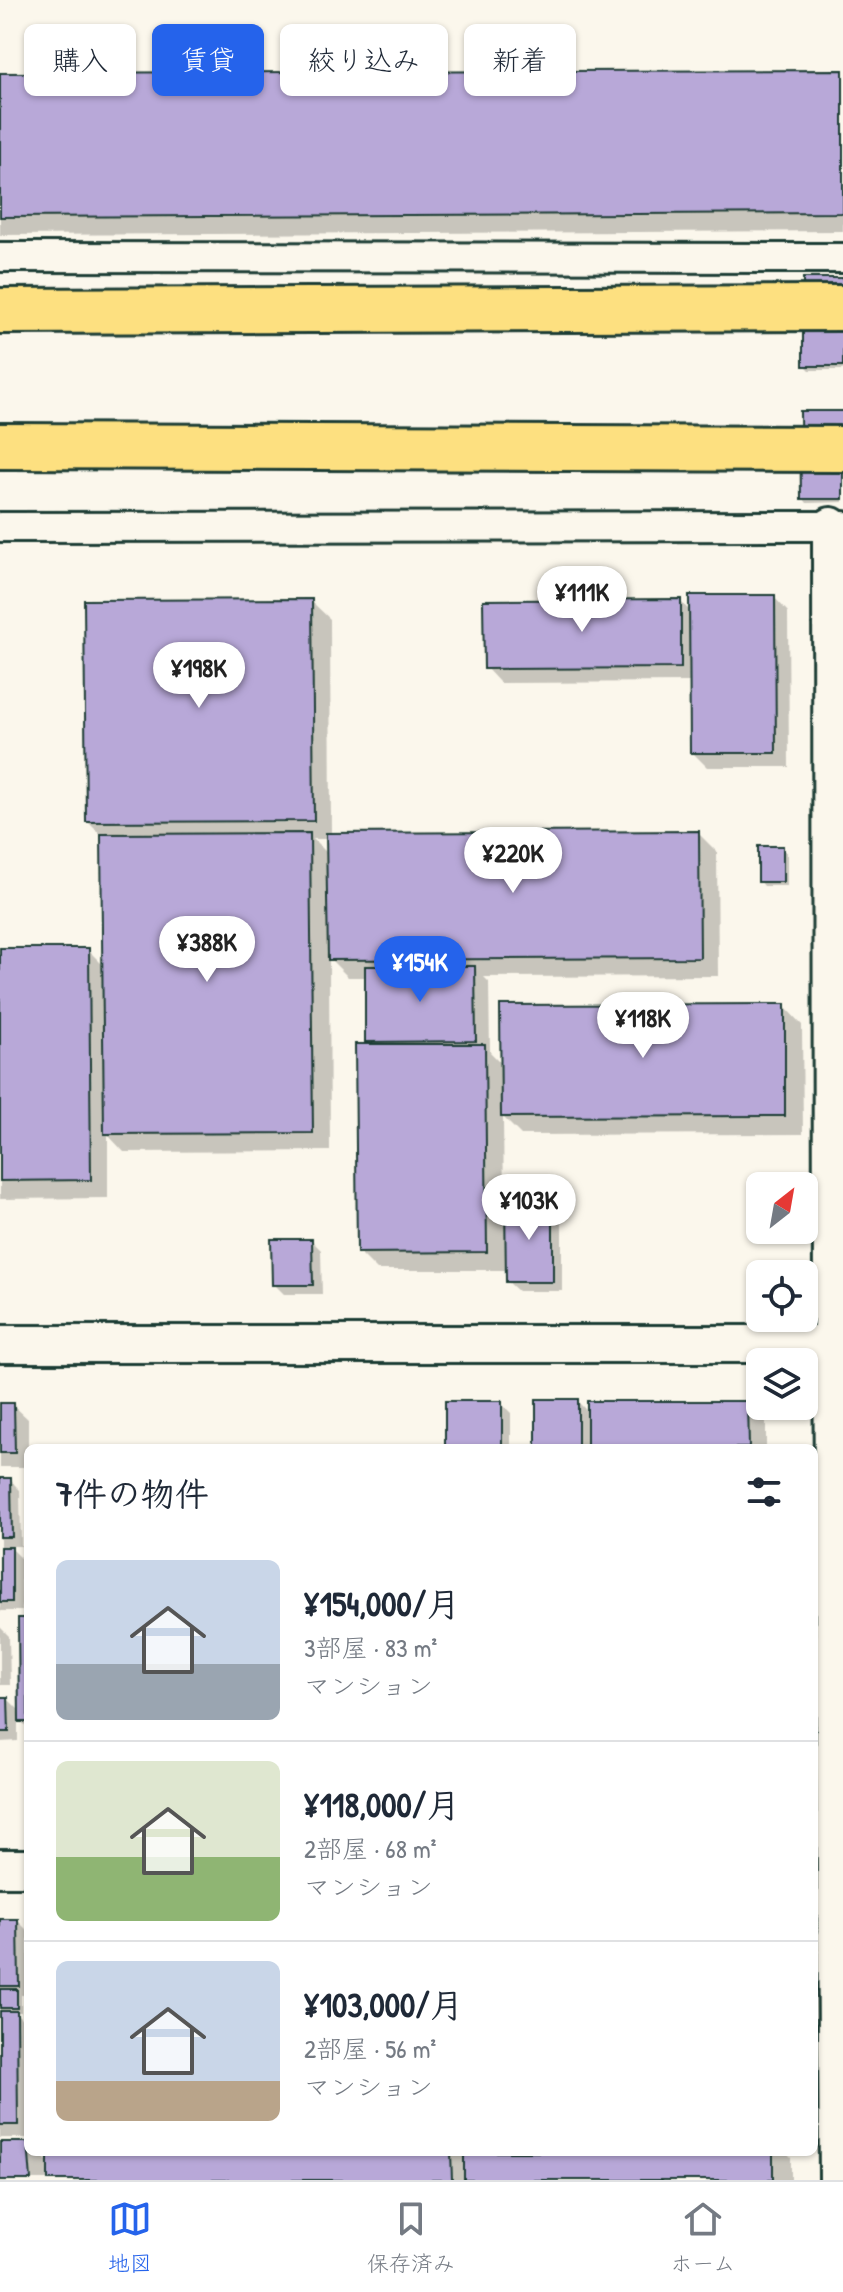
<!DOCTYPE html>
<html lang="ja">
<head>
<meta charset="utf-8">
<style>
  :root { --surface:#fff; --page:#f2f2f3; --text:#1f2937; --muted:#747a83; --line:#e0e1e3; --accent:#2563eb }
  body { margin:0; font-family:"Patrick Hand","Klee One",sans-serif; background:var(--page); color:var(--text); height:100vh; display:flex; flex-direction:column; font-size:30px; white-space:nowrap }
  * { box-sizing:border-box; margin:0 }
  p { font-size:26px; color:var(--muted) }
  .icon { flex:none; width:44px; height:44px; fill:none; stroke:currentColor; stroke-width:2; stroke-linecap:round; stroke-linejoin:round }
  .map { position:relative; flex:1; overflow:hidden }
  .drawer { position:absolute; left:24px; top:1444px; width:794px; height:712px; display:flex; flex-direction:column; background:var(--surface); border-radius:12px; box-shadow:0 2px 6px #0004 }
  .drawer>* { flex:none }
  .top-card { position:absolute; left:24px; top:24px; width:796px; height:72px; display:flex; gap:16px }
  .needle { width:52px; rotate:31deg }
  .controls { position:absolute; left:746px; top:1172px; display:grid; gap:16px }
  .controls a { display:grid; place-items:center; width:72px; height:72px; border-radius:12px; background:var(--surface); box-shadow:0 2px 6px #0004; font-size:40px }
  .price { position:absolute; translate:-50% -68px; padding:0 18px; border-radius:28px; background:#fff; color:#222; font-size:26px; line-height:52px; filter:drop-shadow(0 2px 4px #0008) }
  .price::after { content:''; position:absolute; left:50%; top:48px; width:24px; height:18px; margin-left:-12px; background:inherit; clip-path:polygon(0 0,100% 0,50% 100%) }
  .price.active { background:var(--accent); color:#fff }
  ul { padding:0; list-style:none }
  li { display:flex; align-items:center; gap:24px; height:200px; padding:0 32px }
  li+li { border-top:2px solid var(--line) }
  li span { display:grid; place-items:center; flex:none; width:224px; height:160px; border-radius:12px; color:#555 }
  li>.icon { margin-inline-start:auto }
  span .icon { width:96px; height:96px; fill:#fffc; stroke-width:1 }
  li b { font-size:34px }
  h2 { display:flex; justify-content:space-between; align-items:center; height:96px; padding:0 32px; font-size:34px }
  .tag { padding:0 28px; border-radius:12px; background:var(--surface); box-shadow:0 2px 6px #0004; font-size:28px; line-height:72px }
  .tag.active { background:var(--accent); color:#fff }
  .tab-bar { display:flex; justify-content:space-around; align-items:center; height:112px; border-top:2px solid var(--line); background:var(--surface); font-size:22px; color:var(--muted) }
  .tab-bar a { display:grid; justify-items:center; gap:4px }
  .tab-bar .active { color:var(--accent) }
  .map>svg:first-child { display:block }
</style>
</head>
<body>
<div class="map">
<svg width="843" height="2180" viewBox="0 0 843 2180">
  <rect width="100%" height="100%" fill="#fbf7ec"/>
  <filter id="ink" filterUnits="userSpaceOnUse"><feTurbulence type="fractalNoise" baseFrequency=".0125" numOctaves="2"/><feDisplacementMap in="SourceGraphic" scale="16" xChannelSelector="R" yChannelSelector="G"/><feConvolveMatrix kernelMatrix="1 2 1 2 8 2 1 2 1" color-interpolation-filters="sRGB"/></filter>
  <g filter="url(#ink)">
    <!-- shadow -->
    <path fill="#0003" fill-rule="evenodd" d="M843 72V231L0 235V75Z
      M843 280V370H810L805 365Z
      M843 413V502L807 503 803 498Z
      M774 597 788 612 789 767H707L692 752 691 682 500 683 486 668 680 601 691 612Z
      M311 601 330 619 331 835 698 833 717 852 718 976 484 977 489 982 490 1052 502 1064 784 1006 802 1025 803 1134 521 1135 503 1117 504 1204H552L562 1214V1291H518L508 1282V1270H377L359 1252 373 1046 367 1041V977H348L329 958 330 1151 124 1152 108 1135V1198L0 1199V950H88L104 966 103 837 88 822ZM313 839H329V855Z
      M782 848 787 853V886H764L760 881Z
      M312 1241 321 1250 322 1294H284L274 1284Z
      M577 1401 589 1413 748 1403 766 1421V1448H538Z
      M501 1403 511 1413V1448H447Z
      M0 1405H13L28 1419V1467H0Z
      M0 1480H10L20 1490 21 1546H9L21 1558 22 1611H0Z
      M28 1620V1728L18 1718V1741L0 1742V1699H8L21 1712Z
      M0 1627 9 1636 10 1685H0Z
      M0 1921H18L28 1931V1995H21V2012H15L28 2025V2138H0Z
      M0 2144 38 2152 50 2164V2152H463L466 2155V2152H786L791 2157V2180H0Z"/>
    <!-- building -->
    <path fill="#b8a8d8" stroke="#1f3d34" stroke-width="2" d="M843 70V213L0 217V73Z
      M803 278H843V366H803Z
      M800 411H843V499H801Z
      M689 595H775L776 753H690Z
      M312 599 314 821 86 822 84 600Z
      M681 599V668L484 669 483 600Z
      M699 831 700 958 328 960 326 833Z
      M310 833 313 1133 104 1134 101 834Z
      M758 846H783V882H758Z
      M0 948H89L91 1180 0 1181Z
      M365 966H475L476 1041 365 1042Z
      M785 1004V1116L501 1117 500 1005Z
      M355 1044H485L487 1252 357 1253Z
      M505 1202H553V1282H506Z
      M271 1239H312L313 1285H272Z
      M536 1399H578V1448H536Z
      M445 1401H502V1448H445Z
      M587 1401H748L749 1448H587Z
      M0 1403H14L15 1453H0Z
      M0 1478H11L12 1537H0Z
      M0 1547H12V1602H0Z
      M18 1618H28V1722H19Z
      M0 1697H8L9 1732H0Z
      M0 1919H18L19 1986H0Z
      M0 1989H17V2008H0Z
      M0 2011H17L18 2125H0Z
      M0 2142H28L31 2180H0Z
      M48 2152H451L452 2180H48Z
      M464 2152H773V2180H464Z"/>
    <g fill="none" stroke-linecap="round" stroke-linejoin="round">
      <!-- minor casing -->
      <g stroke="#1f3d34" stroke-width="34">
        <path id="minor" d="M0 257 843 258
          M0 527 843 526"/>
      </g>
      <!-- tertiary casing -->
      <g stroke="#1f3d34" stroke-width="42">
        <path id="tertiary" d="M831 526 832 1343 838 2180
          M0 1344H843
          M0 1868H28"/>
      </g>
      <!-- motorway casing -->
      <g stroke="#1f3d34" stroke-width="50">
        <path id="motorway" d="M0 311 843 308
          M0 446 843 449"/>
      </g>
      <!-- minor -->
      <use href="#minor" stroke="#fbf7ec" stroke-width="28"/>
      <!-- tertiary -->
      <use href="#tertiary" stroke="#fbf7ec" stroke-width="36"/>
      <!-- motorway -->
      <use href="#motorway" stroke="#fde080" stroke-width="44"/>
    </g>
  </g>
</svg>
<div class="controls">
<a><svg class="needle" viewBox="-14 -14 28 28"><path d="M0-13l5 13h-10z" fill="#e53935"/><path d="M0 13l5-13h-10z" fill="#747a83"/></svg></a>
<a><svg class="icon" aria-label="locate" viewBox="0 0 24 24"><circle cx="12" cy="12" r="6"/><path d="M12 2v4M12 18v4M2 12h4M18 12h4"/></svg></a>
<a><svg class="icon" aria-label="layers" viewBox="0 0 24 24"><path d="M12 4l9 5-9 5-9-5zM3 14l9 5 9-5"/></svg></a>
</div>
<b class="price" style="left:582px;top:634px">¥111K</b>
<b class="price" style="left:199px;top:710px">¥198K</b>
<b class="price" style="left:513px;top:895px">¥220K</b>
<b class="price" style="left:207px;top:984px">¥388K</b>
<b class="price active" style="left:420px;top:1004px">¥154K</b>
<b class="price" style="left:643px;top:1060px">¥118K</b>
<b class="price" style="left:529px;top:1242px">¥103K</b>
<div class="top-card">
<a class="tag">購入</a>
<a class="tag active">賃貸</a>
<a class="tag">絞り込み</a>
<a class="tag">新着</a>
</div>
<section class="drawer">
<h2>7件の物件<svg class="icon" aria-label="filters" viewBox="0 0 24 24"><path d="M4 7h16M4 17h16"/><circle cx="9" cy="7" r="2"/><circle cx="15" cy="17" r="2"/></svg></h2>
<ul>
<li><span style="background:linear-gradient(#c9d6e8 65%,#9aa5b1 0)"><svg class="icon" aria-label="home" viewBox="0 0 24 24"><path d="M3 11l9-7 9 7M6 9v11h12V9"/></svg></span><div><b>¥154,000/月</b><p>3部屋 · 83 m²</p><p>マンション</p></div></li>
<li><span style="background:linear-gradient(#dfe7d0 60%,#8fb573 0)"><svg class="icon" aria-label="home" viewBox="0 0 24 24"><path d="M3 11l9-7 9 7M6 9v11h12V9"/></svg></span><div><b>¥118,000/月</b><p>2部屋 · 68 m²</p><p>マンション</p></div></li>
<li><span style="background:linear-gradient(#c9d6e8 75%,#b9a48a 0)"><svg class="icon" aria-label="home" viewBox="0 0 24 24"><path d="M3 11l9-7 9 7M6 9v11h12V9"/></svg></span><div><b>¥103,000/月</b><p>2部屋 · 56 m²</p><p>マンション</p></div></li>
</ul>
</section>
</div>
<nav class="tab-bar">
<a class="active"><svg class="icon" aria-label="map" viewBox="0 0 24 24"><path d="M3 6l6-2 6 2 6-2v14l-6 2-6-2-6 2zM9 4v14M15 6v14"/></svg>地図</a>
<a><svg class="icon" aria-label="saved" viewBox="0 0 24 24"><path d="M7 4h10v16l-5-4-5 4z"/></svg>保存済み</a>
<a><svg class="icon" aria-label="home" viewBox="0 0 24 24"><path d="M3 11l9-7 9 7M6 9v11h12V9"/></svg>ホーム</a>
</nav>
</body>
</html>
